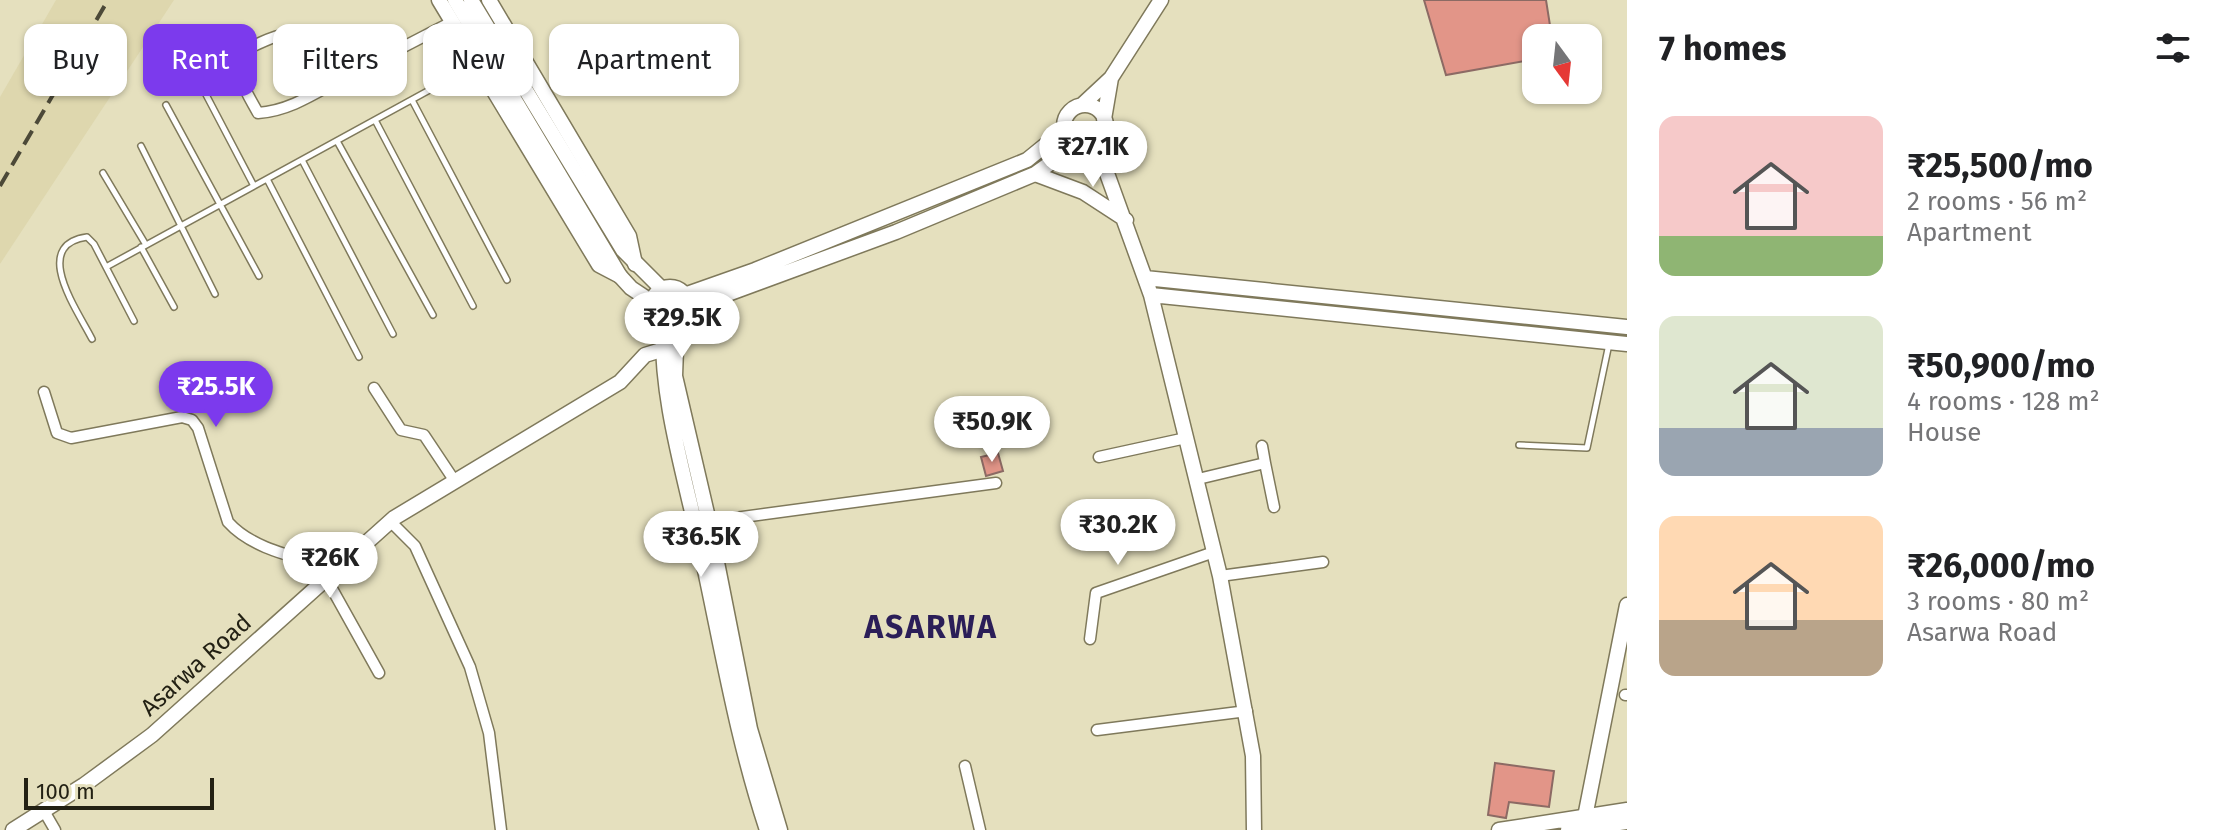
<!DOCTYPE html>
<html lang="en">
<head>
<meta charset="utf-8">
<style>
  :root { --surface:#fff; --page:#f6f6f6; --text:#202124; --muted:#757577; --accent:#7c3aed }
  body { margin:0; font-family:"Fira Sans",sans-serif; background:var(--page); color:var(--text); height:100vh; display:flex; flex-direction:column; font-size:30px; white-space:nowrap }
  * { box-sizing:border-box; margin:0 }
  p { font-size:26px; color:var(--muted) }
  .icon { flex:none; width:44px; height:44px; fill:none; stroke:currentColor; stroke-width:2; stroke-linecap:round; stroke-linejoin:round }
  .map { position:relative; flex:1; overflow:hidden }
  .panel { display:flex; flex-direction:column; background:var(--surface); width:600px }
  .panel>* { flex:none }
  .hud { position:absolute; left:24px; top:24px; width:760px; height:72px; display:flex; gap:16px }
  .needle { width:52px; rotate:165deg }
  .tools { position:absolute; left:1522px; top:24px; display:grid; gap:16px }
  .tools a { display:grid; place-items:center; width:80px; height:80px; border-radius:16px; background:var(--surface); box-shadow:0 2px 6px #0004; font-size:40px }
  .scale { position:absolute; left:24px; bottom:20px; width:190px; box-sizing:border-box; padding-left:8px; border:4px solid #232114; border-top:0; font-size:22px; line-height:28px; white-space:nowrap; color:#232114; -webkit-text-stroke:6px #e5e0be; paint-order:stroke }
  .price { position:absolute; translate:-50% -68px; padding:0 18px; border-radius:28px; background:#fff; color:#222; font-size:26px; line-height:52px; filter:drop-shadow(0 2px 4px #0008) }
  .price::after { content:''; position:absolute; left:50%; top:48px; width:24px; height:18px; margin-left:-12px; background:inherit; clip-path:polygon(0 0,100% 0,50% 100%) }
  .price.current { background:var(--accent); color:#fff }
  ul { padding:0; list-style:none }
  li { display:flex; align-items:center; gap:24px; height:200px; padding:0 32px }
  li span { display:grid; place-items:center; flex:none; width:224px; height:160px; border-radius:16px; color:#555 }
  li>.icon { margin-inline-start:auto }
  span .icon { width:96px; height:96px; fill:#fffc; stroke-width:1 }
  li b { font-size:34px }
  h2 { display:flex; justify-content:space-between; align-items:center; height:96px; padding:0 32px; font-size:34px }
  .chip { padding:0 28px; border-radius:16px; background:var(--surface); box-shadow:0 2px 6px #0004; font-size:28px; line-height:72px }
  .chip.current { background:var(--accent); color:#fff }
  main { display:flex; flex:1; min-height:0 }
  .map>svg:first-child { display:block }
</style>
</head>
<body>
<main>
<div class="map">
<svg width="1627" height="830" viewBox="0 0 1627 830">
  <rect width="100%" height="100%" fill="#e5e0be"/>
  <!-- built -->
  <path fill="#ded7ae" d="M56 0H174L0 264V97Z"/>
  <!-- building -->
  <path fill="#e29588" stroke="#8c6a64" stroke-width="2" d="M1424 0H1546L1552 38H1536V59L1446 75Z
    M998 453 1003 471 986 476 981 457Z
    M1495 763 1554 771 1549 807 1509 802 1506 818 1488 815Z"/>
  <g fill="none" stroke-linecap="round" stroke-linejoin="round">
    <!-- service casing -->
    <g stroke="#7f795b" stroke-width="8">
      <path id="service" d="M202 87 254 186
        M412 100 507 280
        M166 105 259 276
        M375 120 473 306
        M337 141 433 315
        M141 146 215 294
        M302 160 393 334
        M103 173 146 245
        M267 179 359 357
        M141 247 174 307
        M106 267 477 64
        M92 339C78 311 30 245 87 237L94 244 134 321
        M1519 445 1587 448 1609 344"/>
    </g>
    <!-- minor casing -->
    <g stroke="#7f795b" stroke-width="13">
      <path id="minor" d="M329 86C302 30 303 21 243 51 234 76 246 91 258 113 290 111 317 92 345 77 381 59 416 40 452 22
        M374 388 401 430 424 435 454 480
        M44 392 57 433 71 438 182 417 192 420 198 428 228 522C254 551 299 557 336 569
        M1262 446 1265 463
        M1099 457 1186 438
        M1198 479 1265 463 1274 507
        M390 521 415 546 470 667 489 733 501 830
        M705 522 996 483
        M1220 576 1323 562
        M326 578 379 673
        M1090 639 1096 593 1214 552
        M1625 695H1627
        M1097 730 1247 711
        M965 766 980 830
        M44 811 55 830"/>
    </g>
    <!-- tertiary casing -->
    <g stroke="#7f795b" stroke-width="17">
      <path id="tertiary" d="M439 0 599 265 620 276
        M489 0 629 236 635 264
        M1082 105 1111 78
        M1064 126a21 21 0 1 1 42 0a21 21 0 1 1-42 0Z
        M1104 119 1111 78 1161 0
        M1096 143 1151 295 1220 576 1253 756 1254 830
        M1035 174 1083 192 1126 220
        M1145 278 1627 327
        M684 295 755 270 1027 160 1064 130
        M1151 295 1627 344
        M687 309 896 232 1035 174 1076 145
        M1583 827 1627 605
        M13 830 84 785 152 735 394 518 620 382 645 355 674 346"/>
    </g>
    <!-- secondary casing -->
    <g stroke="#7f795b" stroke-width="17">
      <path id="secondary" d="M455 0 620 276 631 288 652 302
        M471 0 623 250 662 289
        M652 305a18 18 0 1 1 36 0a18 18 0 1 1-36 0Z
        M677 321 675 376 709 522 750 729 780 830
        M663 322C660 401 686 479 702 556 722 648 737 740 767 830
        M1499 830 1627 810
        M1568 830 1627 822"/>
    </g>
    <!-- service -->
    <use href="#service" stroke="#fff" stroke-width="5"/>
    <!-- minor -->
    <use href="#minor" stroke="#fff" stroke-width="10"/>
    <!-- tertiary -->
    <use href="#tertiary" stroke="#fff" stroke-width="14"/>
    <!-- secondary -->
    <use href="#secondary" stroke="#fff" stroke-width="14"/>
    <!-- rail -->
    <path stroke="#4c4938" stroke-width="4" stroke-dasharray="16 8" stroke-linecap="butt" d="M0 186 108 0"/>
  </g>
  <g text-anchor="middle" dominant-baseline="central" stroke-width="6" stroke-linejoin="round" paint-order="stroke">
    <!-- street labels -->
    <g font-size="24" fill="#232114" stroke="#e5e0be">
      <text transform="translate(196 665) rotate(-42)">Asarwa Road</text>
    </g>
    <!-- district labels -->
    <g font-size="32" font-weight="bold" letter-spacing="2" fill="#2b1e58" stroke="#e5e0be">
      <text x="931" y="627">ASARWA</text>
    </g>
  </g>
</svg>
<div class="tools">
<a><svg class="needle" viewBox="-14 -14 28 28"><path d="M0-13l5 13h-10z" fill="#e53935"/><path d="M0 13l5-13h-10z" fill="#757577"/></svg></a>
</div>
<div class="scale">100 m</div>
<b class="price" style="left:1093px;top:189px">₹27.1K</b>
<b class="price" style="left:682px;top:360px">₹29.5K</b>
<b class="price current" style="left:216px;top:429px">₹25.5K</b>
<b class="price" style="left:992px;top:464px">₹50.9K</b>
<b class="price" style="left:1118px;top:567px">₹30.2K</b>
<b class="price" style="left:701px;top:579px">₹36.5K</b>
<b class="price" style="left:330px;top:600px">₹26K</b>
<div class="hud">
<a class="chip">Buy</a>
<a class="chip current">Rent</a>
<a class="chip">Filters</a>
<a class="chip">New</a>
<a class="chip">Apartment</a>
</div>
</div>
<section class="panel">
<h2>7 homes<svg class="icon" aria-label="filters" viewBox="0 0 24 24"><path d="M4 7h16M4 17h16"/><circle cx="9" cy="7" r="2"/><circle cx="15" cy="17" r="2"/></svg></h2>
<ul>
<li><span style="background:linear-gradient(#f6c9c9 75%,#8fb573 0)"><svg class="icon" aria-label="home" viewBox="0 0 24 24"><path d="M3 11l9-7 9 7M6 9v11h12V9"/></svg></span><div><b>₹25,500/mo</b><p>2 rooms · 56 m²</p><p>Apartment</p></div></li>
<li><span style="background:linear-gradient(#dfe7d0 70%,#9aa5b1 0)"><svg class="icon" aria-label="home" viewBox="0 0 24 24"><path d="M3 11l9-7 9 7M6 9v11h12V9"/></svg></span><div><b>₹50,900/mo</b><p>4 rooms · 128 m²</p><p>House</p></div></li>
<li><span style="background:linear-gradient(#ffd9b3 65%,#b9a48a 0)"><svg class="icon" aria-label="home" viewBox="0 0 24 24"><path d="M3 11l9-7 9 7M6 9v11h12V9"/></svg></span><div><b>₹26,000/mo</b><p>3 rooms · 80 m²</p><p>Asarwa Road</p></div></li>
</ul>
</section>
</main>
</body>
</html>
